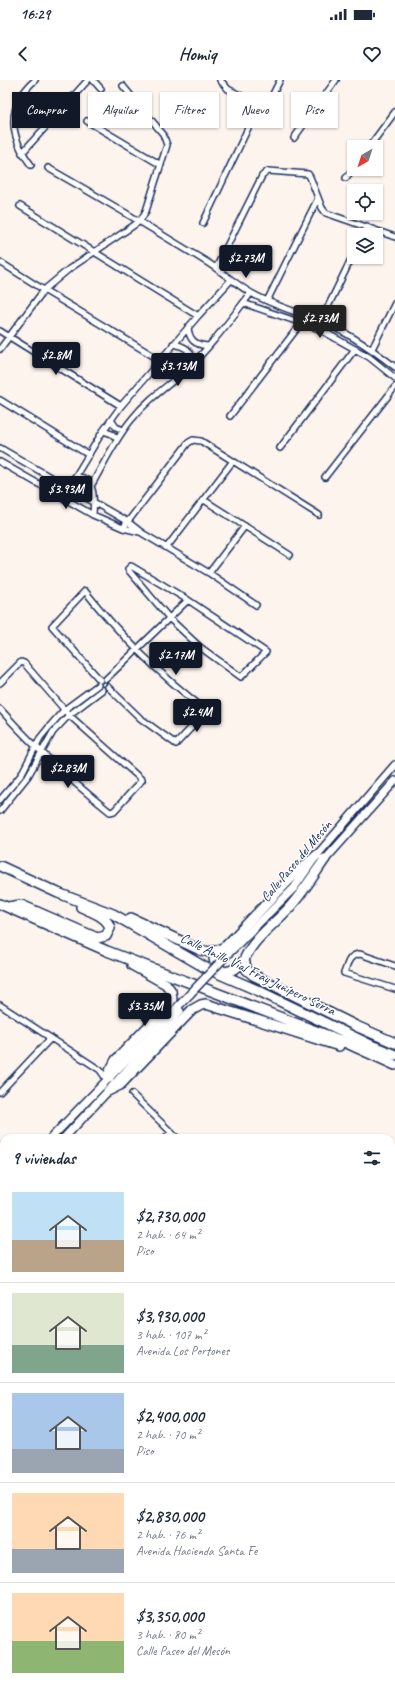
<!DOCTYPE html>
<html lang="es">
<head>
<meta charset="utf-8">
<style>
  :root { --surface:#fff; --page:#f2f2f3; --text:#1f2937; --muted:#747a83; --line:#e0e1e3; --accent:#111827 }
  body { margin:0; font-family:Caveat,sans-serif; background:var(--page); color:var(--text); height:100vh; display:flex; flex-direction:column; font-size:15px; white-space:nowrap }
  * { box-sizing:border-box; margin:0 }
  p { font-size:13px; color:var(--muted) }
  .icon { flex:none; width:22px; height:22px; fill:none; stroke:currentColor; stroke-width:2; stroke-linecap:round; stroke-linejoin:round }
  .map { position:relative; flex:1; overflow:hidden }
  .details { position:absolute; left:0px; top:1054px; width:395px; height:556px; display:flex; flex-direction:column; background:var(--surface); border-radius:12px 12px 0 0; box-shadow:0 1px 3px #0004 }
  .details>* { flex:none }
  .banner { position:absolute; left:12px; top:12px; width:371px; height:36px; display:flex; gap:8px }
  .needle { width:26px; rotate:219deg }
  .fabs { position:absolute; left:347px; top:60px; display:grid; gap:8px }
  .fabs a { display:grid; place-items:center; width:36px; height:36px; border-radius:0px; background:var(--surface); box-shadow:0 1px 3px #0004; font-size:20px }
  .price { position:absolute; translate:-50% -34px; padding:0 9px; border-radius:4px; background:var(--accent); color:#fff; font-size:13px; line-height:26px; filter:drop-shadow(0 1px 2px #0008) }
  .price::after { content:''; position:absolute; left:50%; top:24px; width:12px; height:9px; margin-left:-6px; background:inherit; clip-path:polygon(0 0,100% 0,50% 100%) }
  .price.selected { background:#222; color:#fff }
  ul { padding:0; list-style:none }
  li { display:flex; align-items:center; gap:12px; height:100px; padding:0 12px }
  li+li { border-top:1px solid var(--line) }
  li span { display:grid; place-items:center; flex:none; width:112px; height:80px; border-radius:0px; color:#555 }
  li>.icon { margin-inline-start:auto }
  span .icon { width:48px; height:48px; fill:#fffc; stroke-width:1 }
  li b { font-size:17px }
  h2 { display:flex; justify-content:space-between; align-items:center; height:48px; padding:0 12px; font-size:17px }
  .chip { padding:0 14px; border-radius:0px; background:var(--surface); box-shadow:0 1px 3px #0004; font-size:14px; line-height:36px }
  .chip.selected { background:var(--accent); color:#fff }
  .status { display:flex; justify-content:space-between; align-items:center; height:28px; padding:0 20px; background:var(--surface); direction:ltr }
  .status svg { height:11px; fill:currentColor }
  header { display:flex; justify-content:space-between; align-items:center; height:52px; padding:0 12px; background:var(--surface); font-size:18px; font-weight:700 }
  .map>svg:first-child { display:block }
</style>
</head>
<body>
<div class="status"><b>16:29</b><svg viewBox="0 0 49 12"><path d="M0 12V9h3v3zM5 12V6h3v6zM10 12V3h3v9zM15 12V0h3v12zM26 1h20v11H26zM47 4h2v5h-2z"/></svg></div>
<header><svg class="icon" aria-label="back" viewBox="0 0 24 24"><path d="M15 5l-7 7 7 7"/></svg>Homiq<svg class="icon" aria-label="heart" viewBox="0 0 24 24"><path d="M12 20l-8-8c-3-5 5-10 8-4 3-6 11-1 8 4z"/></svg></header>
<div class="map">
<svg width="395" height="1610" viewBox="0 0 395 1610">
  <defs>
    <pattern id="park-crowns" width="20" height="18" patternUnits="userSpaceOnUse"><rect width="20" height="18" fill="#bcda92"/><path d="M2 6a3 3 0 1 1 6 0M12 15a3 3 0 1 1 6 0" fill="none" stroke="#a1bb80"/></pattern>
  </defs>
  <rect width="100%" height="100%" fill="#fdf5ed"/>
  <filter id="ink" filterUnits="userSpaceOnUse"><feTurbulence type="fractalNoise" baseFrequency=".025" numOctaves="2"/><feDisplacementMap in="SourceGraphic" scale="8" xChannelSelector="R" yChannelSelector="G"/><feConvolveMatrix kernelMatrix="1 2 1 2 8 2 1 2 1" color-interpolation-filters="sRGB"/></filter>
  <g filter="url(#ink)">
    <!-- park -->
    <path fill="url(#park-crowns)" stroke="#6c8478" d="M395 1230V1582L391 1583V1233Z
      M4 1502V1606H279L257 1610H4L0 1605V1504Z"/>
    <!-- water -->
    <path fill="#92cff2" stroke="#628fb7" d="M395 1378V1430H391V1381Z"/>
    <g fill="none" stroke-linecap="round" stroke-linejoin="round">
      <!-- street casing -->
      <g stroke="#1b2f5e" stroke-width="8">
        <path id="street" d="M93 0 101 9
          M220 0 228 9 259 25H265L270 20 280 0
          M87 41 161 85
          M294 58 336 0
          M369 67 395 32
          M22 73 88 0
          M31 85C9 56 6 26 35 0
          M48 88C101 118 153 149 205 181 222 191 236 205 253 214 274 226 298 232 320 241 348 252 372 269 395 287
          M346 98 354 87
          M20 126 198 236
          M203 143 259 25
          M362 155 367 146
          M0 182 44 210 160 280
          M216 188 262 96 268 91 308 94 310 97 322 128 326 133 395 157
          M267 221 318 118
          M243 223 319 249 369 277 395 298
          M321 241 354 173
          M188 247C189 260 195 265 208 266
          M0 251 121 326
          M173 264C185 266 191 270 193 282
          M0 269 44 210 69 189 130 148 140 141 146 131 167 65 163 54 123 6
          M372 269 395 223
          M0 320 89 375
          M230 336 302 242
          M111 340 116 347 123 350
          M103 351 112 354 117 359
          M0 368 128 442 142 453 209 493 256 525
          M280 368 355 269
          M0 382 93 435 123 448 140 452
          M75 397C96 395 94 421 93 435
          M325 397 395 307
          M91 406C104 384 115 359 132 339 147 320 166 307 184 292 209 269 230 240 251 213
          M59 416 65 407 75 397 103 351 121 326 198 236 231 200
          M204 420 290 475
          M123 448 188 363 193 360 201 361 319 435
          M167 467 233 381
          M131 486 188 520 266 572 241 597 200 567 170 539 130 492 128 489Z
          M209 493 245 446
          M106 599 188 520
          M100 600 52 546 85 511C122 558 160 595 207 631L176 664 140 638 108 607
          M0 603 21 582 24 583 69 635 142 700 114 731 110 732C70 700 34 667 0 629
          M0 720 21 695 40 658 49 647 64 630 98 605
          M0 731 28 696 53 652 69 635 102 610
          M395 886 360 874C348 875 348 884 344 893L395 909
          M0 925 100 990 107 1000
          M0 1012 51 958
          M132 1014 177 1058
          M165 1058 171 1052
          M0 1232 4 1228
          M0 1281 4 1285
          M0 1411 4 1415"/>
      </g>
      <!-- secondary casing -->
      <g stroke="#1b2f5e" stroke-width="10">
        <path id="secondary" d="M323 782 395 701
          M224 878 294 808 317 775 395 685
          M51 1058 190 914
          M64 1058 108 1011 180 931
          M0 1112 4 1107
          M0 1125 4 1121"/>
      </g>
      <!-- highway casing -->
      <g stroke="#1b2f5e" stroke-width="12">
        <path id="highway" d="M325 779C313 796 302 814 288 829 273 845 253 859 244 880L247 890 253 895 356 946 395 963
          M0 786 58 813 113 834 206 888 259 911 373 966 395 975
          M0 824 107 871 342 961 395 985
          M8 827 21 825 97 858 106 856 110 848C107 836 91 832 81 827
          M131 838 200 870 209 872 219 870 226 866 291 798 317 775
          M219 870 214 878 215 883 223 892C233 892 238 887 244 880
          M109 998V993L116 980 164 930 172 919 171 911 166 904 132 885
          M108 1011 120 1005 192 930 201 925 206 924 339 966"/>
      </g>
      <!-- street -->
      <use href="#street" stroke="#fff" stroke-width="5"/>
      <!-- secondary -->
      <use href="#secondary" stroke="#fff" stroke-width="7"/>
      <!-- highway -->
      <use href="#highway" stroke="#fff" stroke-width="9"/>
      <!-- secondary-bridge casing -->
      <g stroke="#1b2f5e" stroke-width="10" stroke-linecap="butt">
        <path id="secondary-bridge" d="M190 914 224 878"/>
      </g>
      <!-- secondary-bridge -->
      <use href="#secondary-bridge" stroke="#fff" stroke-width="7"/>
    </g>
  </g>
  <g text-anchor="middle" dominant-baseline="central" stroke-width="3" stroke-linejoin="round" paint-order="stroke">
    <!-- street labels -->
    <g font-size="14" fill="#1b2f5e" stroke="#fff">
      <text transform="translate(296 781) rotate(-50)">Calle Paseo del Mesón</text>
      <text transform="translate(258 894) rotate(26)">Calle Anillo Vial Fray Junípero Serra</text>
    </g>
  </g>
</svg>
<div class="fabs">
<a><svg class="needle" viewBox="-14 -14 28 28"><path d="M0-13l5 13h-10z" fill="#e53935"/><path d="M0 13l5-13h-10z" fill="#747a83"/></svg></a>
<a><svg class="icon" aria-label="locate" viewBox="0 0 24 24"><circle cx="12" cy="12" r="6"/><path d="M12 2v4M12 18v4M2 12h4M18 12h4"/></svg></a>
<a><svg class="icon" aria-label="layers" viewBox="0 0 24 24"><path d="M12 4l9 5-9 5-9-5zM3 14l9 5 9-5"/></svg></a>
</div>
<b class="price" style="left:246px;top:199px">$2.73M</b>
<b class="price selected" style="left:320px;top:259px">$2.73M</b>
<b class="price" style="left:56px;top:296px">$2.8M</b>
<b class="price" style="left:178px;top:307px">$3.13M</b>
<b class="price" style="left:66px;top:430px">$3.93M</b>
<b class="price" style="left:176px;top:596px">$2.17M</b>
<b class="price" style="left:197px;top:653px">$2.4M</b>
<b class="price" style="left:68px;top:709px">$2.83M</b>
<b class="price" style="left:145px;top:947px">$3.35M</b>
<div class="banner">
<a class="chip selected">Comprar</a>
<a class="chip">Alquilar</a>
<a class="chip">Filtros</a>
<a class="chip">Nuevo</a>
<a class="chip">Piso</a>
</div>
<section class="details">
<h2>9 viviendas<svg class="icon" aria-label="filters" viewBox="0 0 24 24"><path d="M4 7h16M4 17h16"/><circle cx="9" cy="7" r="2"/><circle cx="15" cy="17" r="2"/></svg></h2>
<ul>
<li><span style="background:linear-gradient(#bfe0f5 60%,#b9a48a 0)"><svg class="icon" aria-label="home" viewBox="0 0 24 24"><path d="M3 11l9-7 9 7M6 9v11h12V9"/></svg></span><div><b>$2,730,000</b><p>2 hab. · 64 m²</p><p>Piso</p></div></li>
<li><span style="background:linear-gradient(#dfe7d0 65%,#7fa58c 0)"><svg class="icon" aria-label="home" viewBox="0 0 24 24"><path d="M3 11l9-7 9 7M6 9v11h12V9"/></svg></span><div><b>$3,930,000</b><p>3 hab. · 107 m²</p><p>Avenida Los Portones</p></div></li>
<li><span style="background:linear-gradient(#a9c7e8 70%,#9aa5b1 0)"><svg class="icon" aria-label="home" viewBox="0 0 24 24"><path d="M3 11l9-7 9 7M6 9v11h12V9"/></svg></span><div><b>$2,400,000</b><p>2 hab. · 70 m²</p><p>Piso</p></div></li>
<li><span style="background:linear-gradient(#ffd9b3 70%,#9aa5b1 0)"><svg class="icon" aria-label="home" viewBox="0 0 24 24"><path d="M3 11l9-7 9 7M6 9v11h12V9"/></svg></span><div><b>$2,830,000</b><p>2 hab. · 76 m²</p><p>Avenida Hacienda Santa Fe</p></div></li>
<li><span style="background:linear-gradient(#ffd9b3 60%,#8fb573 0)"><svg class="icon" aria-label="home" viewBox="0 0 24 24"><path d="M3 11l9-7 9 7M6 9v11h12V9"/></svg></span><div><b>$3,350,000</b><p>3 hab. · 80 m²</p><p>Calle Paseo del Mesón</p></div></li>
</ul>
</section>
</div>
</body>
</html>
